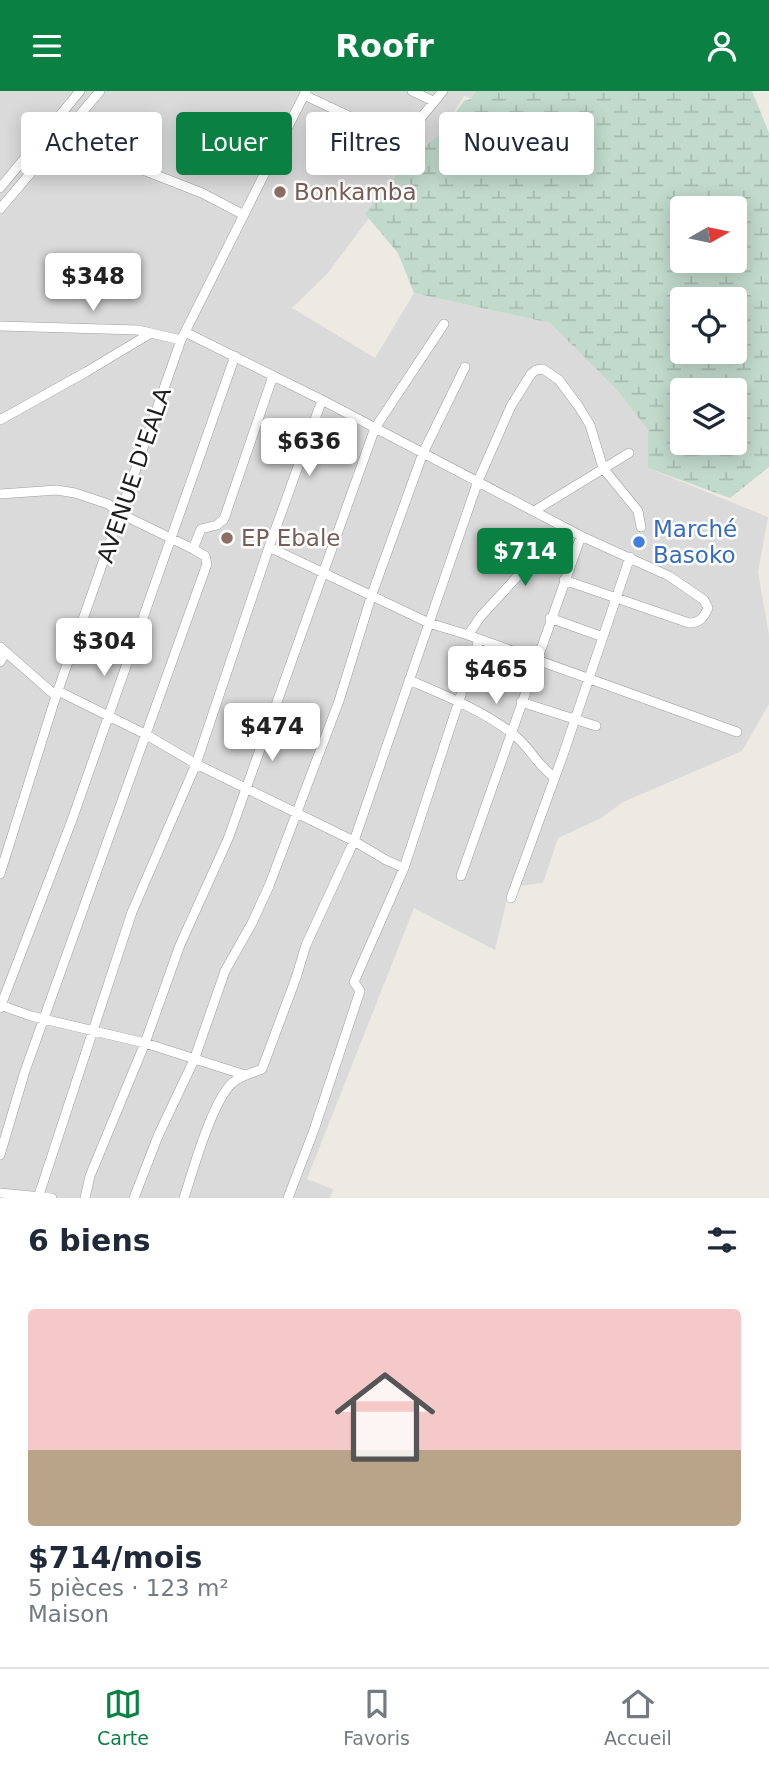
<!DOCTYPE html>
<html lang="fr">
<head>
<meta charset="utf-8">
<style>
  :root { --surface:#fff; --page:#f2f2f3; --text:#1f2937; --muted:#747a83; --line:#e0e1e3; --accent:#0b8043 }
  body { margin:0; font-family:"DejaVu Sans",sans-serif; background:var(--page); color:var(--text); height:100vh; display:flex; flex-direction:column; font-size:26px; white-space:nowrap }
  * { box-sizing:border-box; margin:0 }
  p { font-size:23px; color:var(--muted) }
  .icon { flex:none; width:38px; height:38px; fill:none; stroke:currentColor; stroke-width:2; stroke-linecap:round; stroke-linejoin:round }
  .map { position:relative; height:1107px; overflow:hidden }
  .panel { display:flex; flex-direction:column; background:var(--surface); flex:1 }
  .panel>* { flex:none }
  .banner { position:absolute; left:21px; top:21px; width:728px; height:63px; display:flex; gap:14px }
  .needle { width:46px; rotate:81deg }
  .controls { position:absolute; left:670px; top:105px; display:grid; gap:14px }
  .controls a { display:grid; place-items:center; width:77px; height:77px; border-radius:7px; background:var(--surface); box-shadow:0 4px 18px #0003; font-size:35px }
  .price { position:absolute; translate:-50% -60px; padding:0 16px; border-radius:7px; background:#fff; color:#222; font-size:23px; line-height:46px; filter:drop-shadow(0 2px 4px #0008) }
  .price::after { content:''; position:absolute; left:50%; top:42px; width:21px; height:16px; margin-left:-10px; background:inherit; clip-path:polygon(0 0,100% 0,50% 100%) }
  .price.active { background:var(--accent); color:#fff }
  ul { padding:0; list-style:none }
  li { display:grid; align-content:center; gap:14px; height:371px; padding:0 28px }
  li+li { border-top:2px solid var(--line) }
  li span { display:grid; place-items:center; height:217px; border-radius:7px; color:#555 }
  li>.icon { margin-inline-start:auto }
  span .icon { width:126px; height:126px; fill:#fffc; stroke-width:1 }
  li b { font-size:30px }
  h2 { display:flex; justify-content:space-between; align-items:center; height:84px; padding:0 28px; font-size:30px }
  .chip { padding:0 24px; border-radius:7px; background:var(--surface); box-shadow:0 4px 18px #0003; font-size:24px; line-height:63px }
  .chip.active { background:var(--accent); color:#fff }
  header { display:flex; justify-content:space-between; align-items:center; height:91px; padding:0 28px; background:var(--accent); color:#fff; font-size:32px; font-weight:600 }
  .tab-bar { display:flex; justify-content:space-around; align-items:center; height:98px; border-top:2px solid var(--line); background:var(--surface); font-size:19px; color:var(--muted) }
  .tab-bar a { display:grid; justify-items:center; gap:4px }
  .tab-bar .active { color:var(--accent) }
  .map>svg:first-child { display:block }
</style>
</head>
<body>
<header><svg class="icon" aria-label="menu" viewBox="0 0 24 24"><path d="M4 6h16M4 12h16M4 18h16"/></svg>Roofr<svg class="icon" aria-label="person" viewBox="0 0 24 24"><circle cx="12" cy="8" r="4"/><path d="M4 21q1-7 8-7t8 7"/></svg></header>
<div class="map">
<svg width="769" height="1107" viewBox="0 0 769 1107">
  <defs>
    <pattern id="wetland-marsh" width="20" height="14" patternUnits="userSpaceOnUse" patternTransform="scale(1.75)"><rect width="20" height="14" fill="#c1dacc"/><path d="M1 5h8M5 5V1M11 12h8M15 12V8" fill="none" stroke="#a5bbaf"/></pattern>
  </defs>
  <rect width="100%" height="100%" fill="#ede9e3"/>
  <!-- residential -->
  <path fill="#dbdada" d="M0 0H504L487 13 464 5 441 40 390 99 327 183 292 217 375 267 414 202 550 232 617 299 648 339V377L768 426 758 481 769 544V613L742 660 623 711 601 727 558 747 543 792 510 796 495 859 414 817 307 1088 333 1098 330 1107H0Z"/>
  <!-- wetland -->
  <path fill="url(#wetland-marsh)" fill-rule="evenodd" d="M476 0H752L769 42V376L730 407 648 377V339L617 299 550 232 414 202 398 162 365 123 398 82 443 39 464 10 471 8ZM682 117H735V170H682ZM682 208H735V261H682ZM682 299H735V352H682Z"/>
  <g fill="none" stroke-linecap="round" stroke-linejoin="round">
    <!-- minor casing -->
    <g stroke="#9e9e9e" stroke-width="10">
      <path id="minor" d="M412 0 433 10
        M304 4 402 50 443 0
        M101 58 120 70 202 102 244 124
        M0 97 80 0
        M0 118 100 0
        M0 235 138 239 181 249
        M185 241 322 309 581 445 669 485 704 509 708 517C704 526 700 532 689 532L564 489
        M0 329 86 281 151 242
        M0 403 57 399 75 402 108 413 121 423 193 458
        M534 420 629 362
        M269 456 429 532 468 544 737 641
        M550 527 603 546
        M468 544 481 525 563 436
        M0 556 56 605
        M0 571 6 561
        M409 589C444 604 482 619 513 643 529 655 537 674 554 686
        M58 600 145 643 196 673 354 750 386 769 404 777
        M521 611 596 635
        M0 783 56 605 181 249 306 0
        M461 785 581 445
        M511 807 563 664 630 466
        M0 914 31 925 145 952 245 984
        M0 917 72 729 235 265
        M0 1064 25 980 207 473 205 465 193 458 201 438 217 434 224 428 273 285
        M0 1102 52 1107
        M38 1107 132 821 196 673 269 456 322 309
        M85 1107 90 1085 145 952 180 854 228 748 375 337 444 233
        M134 1107 158 1045 194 969 225 880 252 832 269 795 339 610 372 503 423 362 465 276
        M184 1107C193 1079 212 1011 232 992 240 985 252 982 262 978L296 887 306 854 354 750 478 390 511 315 531 283 536 279 543 278 559 289 579 316 590 334 603 377 638 420 641 436
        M288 1107 314 1039 360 900 354 891 404 777 479 549"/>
    </g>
    <!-- minor -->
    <use href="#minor" stroke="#fff" stroke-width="9"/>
  </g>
  <!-- markers -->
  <g fill="#8d6e63" stroke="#fff" stroke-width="2.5">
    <circle cx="280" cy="101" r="7"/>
    <circle cx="227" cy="447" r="7"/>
  </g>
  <circle fill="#3f7fe0" stroke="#fff" stroke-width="2.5" cx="639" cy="451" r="7"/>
  <g text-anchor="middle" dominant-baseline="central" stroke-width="5" stroke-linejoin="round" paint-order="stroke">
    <!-- education labels -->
    <g font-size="23" fill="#785e54" stroke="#fff" text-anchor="start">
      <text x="294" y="101">Bonkamba</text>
      <text x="241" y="447">EP Ebale</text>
    </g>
    <!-- street labels -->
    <g font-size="23" fill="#1d1d1d" stroke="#fff">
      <text transform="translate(134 384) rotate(-71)">AVENUE D'EALA</text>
    </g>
    <!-- shop labels -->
    <g font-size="23" fill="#366cbe" stroke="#fff" text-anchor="start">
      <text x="653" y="438">Marché<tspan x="653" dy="26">Basoko</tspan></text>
    </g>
  </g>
</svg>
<div class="controls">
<a><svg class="needle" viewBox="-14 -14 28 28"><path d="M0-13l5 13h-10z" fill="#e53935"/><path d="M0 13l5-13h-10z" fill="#747a83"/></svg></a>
<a><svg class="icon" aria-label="locate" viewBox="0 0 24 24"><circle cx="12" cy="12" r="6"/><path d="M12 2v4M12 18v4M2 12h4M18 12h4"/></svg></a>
<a><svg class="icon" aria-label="layers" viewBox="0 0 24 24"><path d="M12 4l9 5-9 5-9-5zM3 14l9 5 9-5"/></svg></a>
</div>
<b class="price" style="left:93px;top:222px">$348</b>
<b class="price" style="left:309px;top:387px">$636</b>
<b class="price active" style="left:525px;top:497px">$714</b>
<b class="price" style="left:104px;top:587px">$304</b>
<b class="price" style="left:496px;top:615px">$465</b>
<b class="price" style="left:272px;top:672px">$474</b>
<div class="banner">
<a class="chip">Acheter</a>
<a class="chip active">Louer</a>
<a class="chip">Filtres</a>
<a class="chip">Nouveau</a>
</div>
</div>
<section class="panel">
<h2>6 biens<svg class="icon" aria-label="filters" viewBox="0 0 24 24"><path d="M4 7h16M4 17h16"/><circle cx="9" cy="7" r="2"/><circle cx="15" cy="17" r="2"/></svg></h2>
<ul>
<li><span style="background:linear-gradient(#f6c9c9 65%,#b9a48a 0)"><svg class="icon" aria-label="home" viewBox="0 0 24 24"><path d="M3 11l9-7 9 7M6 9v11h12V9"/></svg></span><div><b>$714/mois</b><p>5 pièces · 123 m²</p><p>Maison</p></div></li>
</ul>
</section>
<nav class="tab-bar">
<a class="active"><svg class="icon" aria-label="map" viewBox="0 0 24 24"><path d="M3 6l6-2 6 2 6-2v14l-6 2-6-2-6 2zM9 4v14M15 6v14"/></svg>Carte</a>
<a><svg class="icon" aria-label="saved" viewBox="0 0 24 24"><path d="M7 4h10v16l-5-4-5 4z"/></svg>Favoris</a>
<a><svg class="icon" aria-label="home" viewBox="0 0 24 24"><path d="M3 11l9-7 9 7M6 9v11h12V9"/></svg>Accueil</a>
</nav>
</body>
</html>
